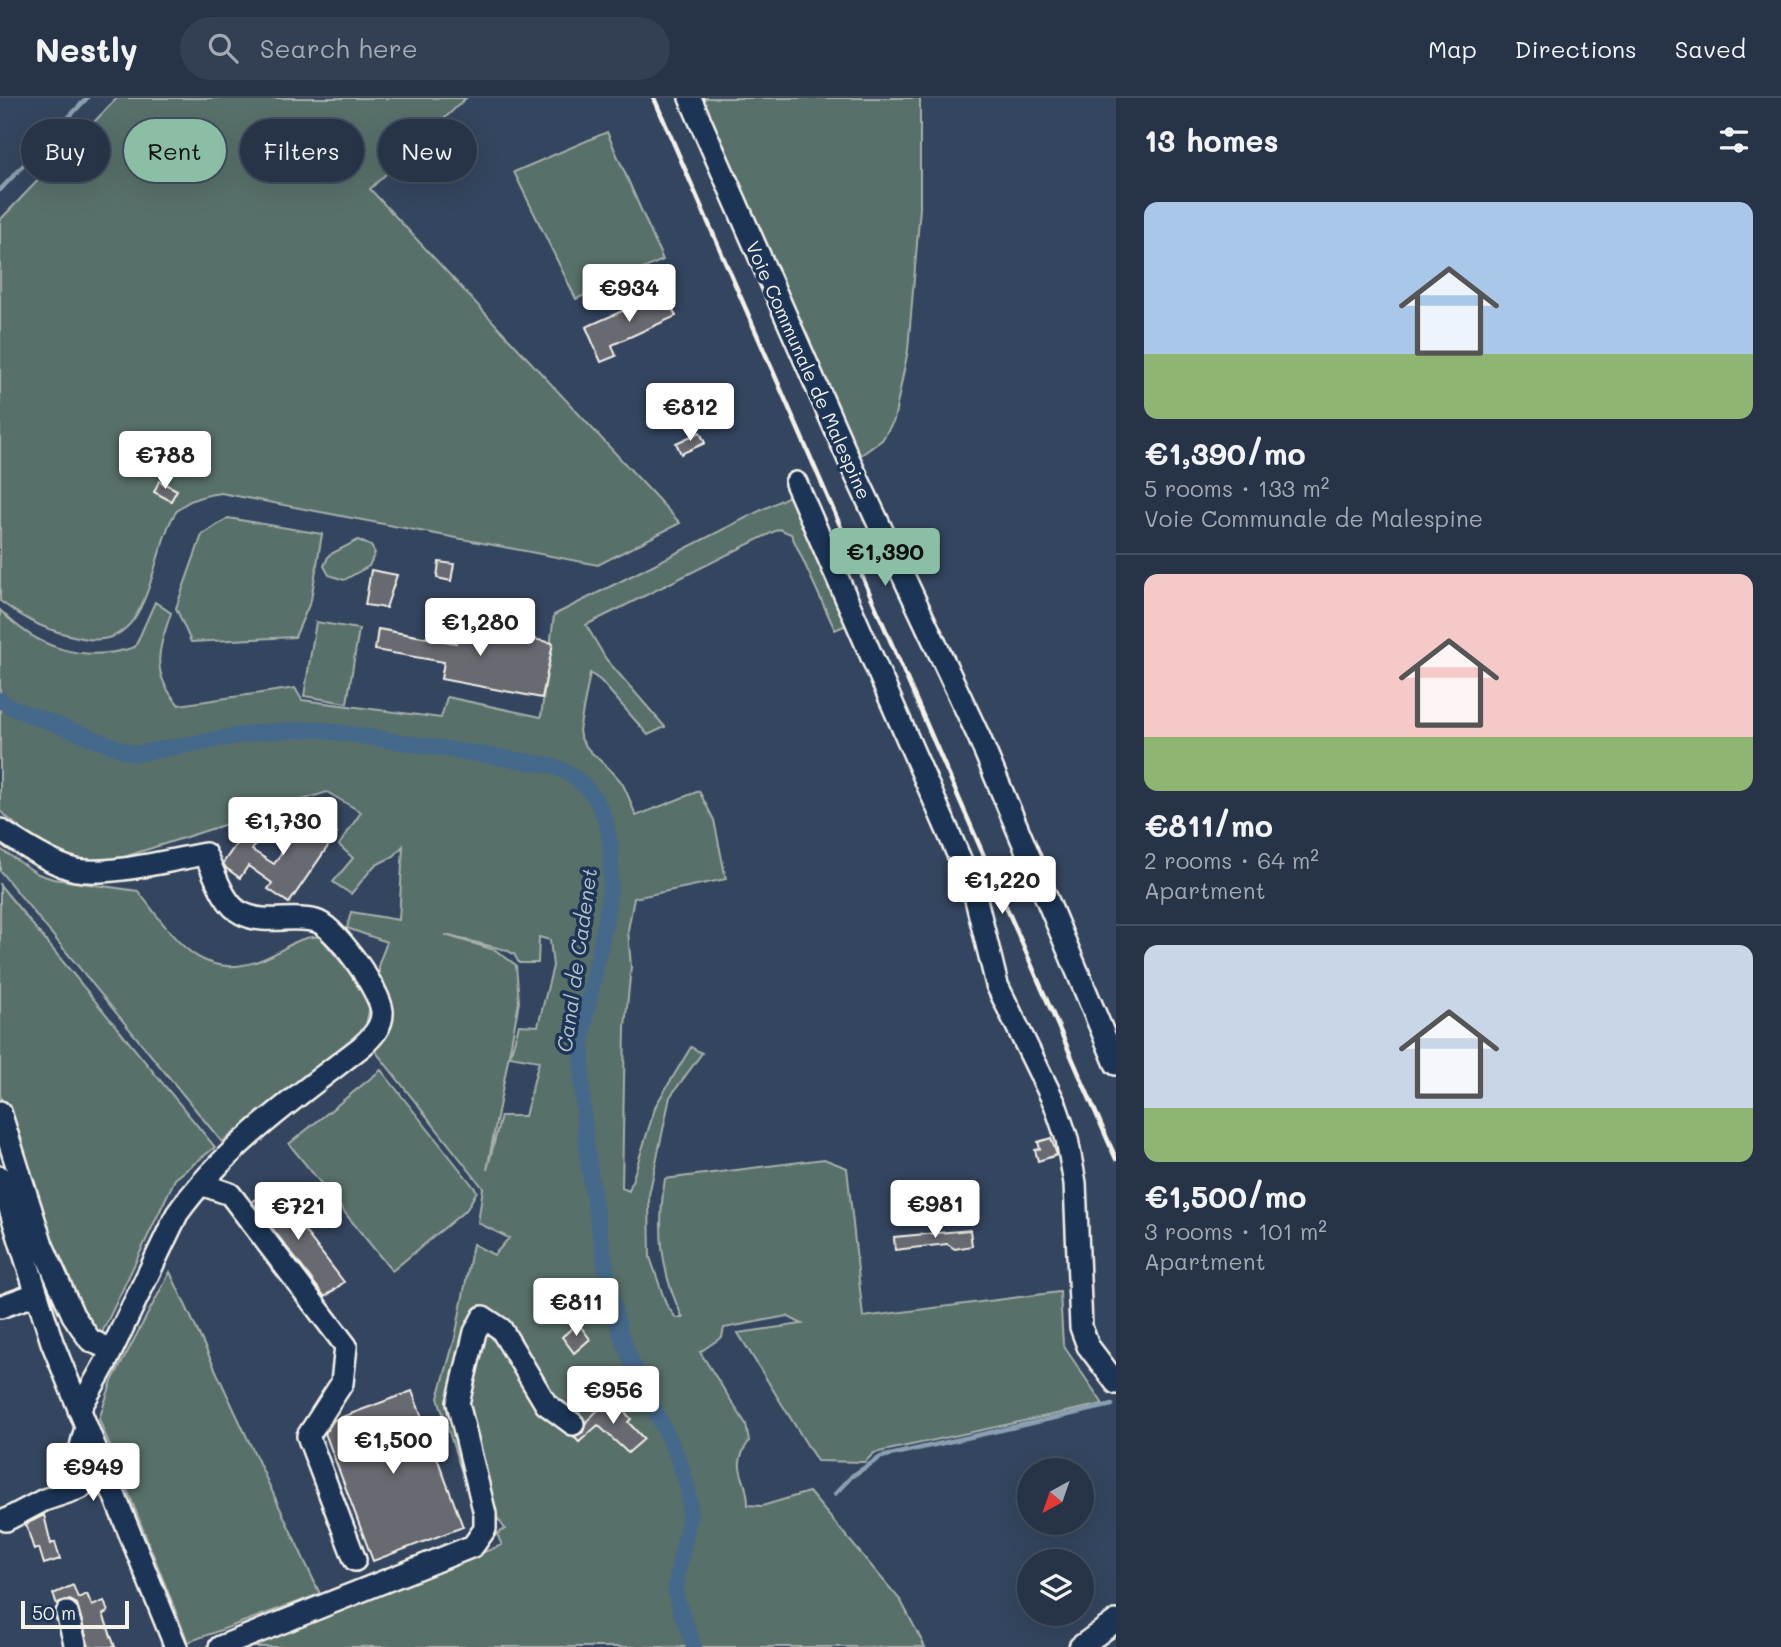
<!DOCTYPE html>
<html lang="en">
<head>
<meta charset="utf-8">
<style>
  :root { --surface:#273447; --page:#333f52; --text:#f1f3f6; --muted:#a4aab4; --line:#434f60; --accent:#8abfa5 }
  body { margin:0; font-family:Mali,sans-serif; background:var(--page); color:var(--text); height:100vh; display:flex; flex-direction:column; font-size:26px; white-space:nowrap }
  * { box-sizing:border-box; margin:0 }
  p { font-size:23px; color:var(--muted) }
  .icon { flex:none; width:38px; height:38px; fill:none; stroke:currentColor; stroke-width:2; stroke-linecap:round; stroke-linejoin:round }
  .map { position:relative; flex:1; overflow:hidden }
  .panel { display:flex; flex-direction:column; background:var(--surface); width:665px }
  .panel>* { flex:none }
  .guide { position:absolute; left:21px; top:21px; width:665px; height:63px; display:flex; gap:14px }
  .needle { width:46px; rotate:220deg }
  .tools { position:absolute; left:1017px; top:1360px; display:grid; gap:14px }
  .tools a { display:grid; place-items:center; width:77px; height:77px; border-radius:50%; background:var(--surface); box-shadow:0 7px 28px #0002,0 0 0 2px var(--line); font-size:35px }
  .scale { position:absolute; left:21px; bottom:18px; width:108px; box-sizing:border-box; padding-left:7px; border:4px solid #f4f1e8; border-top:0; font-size:19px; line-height:24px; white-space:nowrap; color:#f4f1e8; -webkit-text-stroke:5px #1d3557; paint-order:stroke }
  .price { position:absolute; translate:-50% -60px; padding:0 16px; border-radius:7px; background:#fff; color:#222; font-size:23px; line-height:46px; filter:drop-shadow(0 2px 4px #0008) }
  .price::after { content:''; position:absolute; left:50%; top:42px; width:21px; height:16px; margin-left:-10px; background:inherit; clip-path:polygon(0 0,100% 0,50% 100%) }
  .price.selected { background:var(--accent); color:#111 }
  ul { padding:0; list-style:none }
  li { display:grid; align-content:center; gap:14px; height:371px; padding:0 28px }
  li+li { border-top:2px solid var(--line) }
  li span { display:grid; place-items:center; height:217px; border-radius:14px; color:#555 }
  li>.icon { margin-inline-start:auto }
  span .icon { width:126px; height:126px; fill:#fffc; stroke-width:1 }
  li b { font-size:30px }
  h2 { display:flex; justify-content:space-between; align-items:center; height:84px; padding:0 28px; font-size:30px }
  .tag { padding:0 24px; border-radius:32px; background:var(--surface); box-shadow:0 7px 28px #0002,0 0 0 2px var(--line); font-size:24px; line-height:63px }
  .tag.selected { background:var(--accent); color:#111 }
  header { display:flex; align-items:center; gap:42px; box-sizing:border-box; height:98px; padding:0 35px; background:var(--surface); border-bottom:2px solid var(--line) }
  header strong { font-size:33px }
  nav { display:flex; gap:38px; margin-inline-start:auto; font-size:24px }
  .search { width:490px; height:63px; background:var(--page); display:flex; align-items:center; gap:18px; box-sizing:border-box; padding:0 24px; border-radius:38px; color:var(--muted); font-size:26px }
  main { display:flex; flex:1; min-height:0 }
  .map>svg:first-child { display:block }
</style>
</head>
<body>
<header>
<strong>Nestly</strong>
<div class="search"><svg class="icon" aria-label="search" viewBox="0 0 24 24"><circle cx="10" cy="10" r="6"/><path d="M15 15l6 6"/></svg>Search here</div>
<nav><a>Map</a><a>Directions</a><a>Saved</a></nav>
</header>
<main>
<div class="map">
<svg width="1116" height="1549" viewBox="0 0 1116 1549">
  <rect width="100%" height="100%" fill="#34455f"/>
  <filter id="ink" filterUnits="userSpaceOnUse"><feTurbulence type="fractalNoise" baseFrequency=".0143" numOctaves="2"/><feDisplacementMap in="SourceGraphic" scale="14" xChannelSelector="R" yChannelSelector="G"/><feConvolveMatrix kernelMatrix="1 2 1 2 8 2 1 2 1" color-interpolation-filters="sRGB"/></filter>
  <g filter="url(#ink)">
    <!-- green -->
    <path fill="#596f6b" stroke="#a6b0aa" stroke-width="2" fill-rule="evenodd" d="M117 0H466L370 91 680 425 598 467 221 395C205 397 183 402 174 417 149 459 152 555 82 540 47 533 29 524 0 503V122Z
      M702 0H920V110L908 252 894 322 882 342 857 360Z
      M607 34 663 162 576 201 514 74Z
      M795 395 851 525 835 532 791 436 779 431 586 527 606 561 665 629 648 637 601 583 590 575 579 633C582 655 612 667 623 687 628 696 632 708 636 718L699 693 714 722 726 781 634 800 628 832 631 869 625 929 622 1090 629 1093 656 1007 691 949 702 955 670 999 649 1097 650 1159 666 1206 676 1220H683C660 1175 657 1130 665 1081L824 1061 847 1070 863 1219 1060 1194 1063 1247 1103 1306 874 1355 865 1364 817 1363 738 1235 802 1226 787 1218 724 1230 722 1239 700 1254 746 1326 749 1343C729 1373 748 1376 748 1407L762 1408 809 1394 901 1503 925 1549H243L502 1447 497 1436 505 1431 497 1419 474 1423 472 1406 438 1300 455 1240 473 1146 494 1157 509 1140 478 1125 483 1090 373 950 389 909 379 877V865L387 844 347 830 351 814 399 822 403 748 394 758 374 768 351 796 333 784 353 760 339 747 361 714 327 694 105 765C54 760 37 746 0 713V512C37 550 83 566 135 549L155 504 171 515C158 553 150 575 179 607L295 590 302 602 441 620 447 599 541 619 554 517ZM445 837 506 852 514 856 519 865H538L539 839 550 842 553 868 538 928 519 927 510 958 539 963 525 1018H501L487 1072 519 904 516 867 495 852Z
      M228 420 322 436 311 502 295 539 191 544 176 510 202 437Z
      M358 442 371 448 375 455 369 468 344 482 329 477 324 468 329 457Z
      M316 524 359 531 347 605 304 598Z
      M0 751 38 776 53 781 138 793C174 839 202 891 270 858 287 850 300 837 320 839L359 885 370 907 366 928 359 937 222 1044 0 773Z
      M0 787 215 1049 175 1081 100 1239 90 1234 48 1147 0 997Z
      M381 972 477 1093 467 1111 392 1173 289 1046Z
      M170 1174 320 1496 188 1544 99 1321 112 1283Z"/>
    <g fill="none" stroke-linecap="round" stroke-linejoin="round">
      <!-- stream -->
      <path stroke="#8a9fb0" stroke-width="4.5" d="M0 92 87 0
        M835 1396 852 1378 881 1359 1112 1307"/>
      <!-- canal -->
      <path stroke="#44698b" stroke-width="16" d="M0 602 13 610 134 656 260 634 316 631 550 667C664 708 584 869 582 953 580 1019 590 1083 602 1147 608 1182 613 1218 626 1250 643 1296 673 1338 686 1385 698 1424 676 1456 676 1494 676 1506 690 1535 694 1549"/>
    </g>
    <!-- building -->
    <path fill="#686a71" stroke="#f4f1e8" stroke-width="2" d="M665 194 676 218 612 247 616 258 601 264 586 229Z
      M700 334 705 345 681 356 676 345Z
      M159 383 177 392 171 403 154 394Z
      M439 464 454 466 451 483 437 480Z
      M371 472 397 477 386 510 365 507Z
      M460 526 553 545 542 600 441 581 444 564 375 552 378 531 456 545Z
      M308 716 337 735 289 805 268 791 272 785 248 768 240 780 226 770 223 765 246 732 268 728 252 752 274 766Z
      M1051 1040 1057 1057 1038 1063 1035 1052 1040 1051 1038 1044Z
      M271 1089 344 1184 325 1199 252 1104Z
      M970 1132 972 1148 955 1151 947 1146 895 1152 894 1139Z
      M578 1225 590 1241 574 1255 562 1239Z
      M412 1293 463 1429 373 1463 325 1335 334 1322Z
      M611 1299 631 1321 628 1324 644 1341 628 1355 598 1327 579 1344 574 1339 583 1334 586 1324Z
      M44 1417 51 1446 55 1444 60 1461 44 1466 39 1450 34 1452 26 1426Z
      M73 1487 78 1500 87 1496 92 1508 104 1503 108 1514 103 1516 115 1549H89L77 1506 70 1502 57 1506 53 1496Z"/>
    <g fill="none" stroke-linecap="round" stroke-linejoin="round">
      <!-- minor casing -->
      <g stroke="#f4f1e8" stroke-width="26">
        <path id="minor" d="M690 0 853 371 979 639 1116 966
          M796 385 974 793 997 887 1055 1006 1067 1041 1075 1085 1081 1229 1088 1248 1116 1285
          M0 732C20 745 53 767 76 772 110 778 170 762 205 756 214 773 223 806 241 815 266 828 291 816 316 823 335 828 380 893 382 913 383 929 371 940 361 949 296 999 225 1049 177 1116L105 1266 79 1312
          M0 1014 42 1147 73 1217 90 1242 111 1252
          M0 1079 52 1244 176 1549
          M201 1086 230 1096 346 1248 342 1285 308 1338 355 1462
          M0 1209 36 1196
          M6 1422 44 1402 80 1390 86 1383 80 1353 86 1329
          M67 1515 76 1549
          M220 1549 473 1448 485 1431V1416L458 1305 475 1234 483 1219 501 1231 546 1306 573 1326
          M1080 1549 1116 1523"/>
      </g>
      <!-- minor -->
      <use href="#minor" stroke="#1d3557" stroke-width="21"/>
      <!-- rail -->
      <path stroke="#f4f1e8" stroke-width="4.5" d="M654 0 1116 1061"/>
    </g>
  </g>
  <g text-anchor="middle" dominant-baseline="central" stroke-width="7" stroke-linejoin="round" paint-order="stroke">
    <!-- street labels -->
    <g font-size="19" fill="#f4f1e8" stroke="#1d3557">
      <text transform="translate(809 272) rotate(66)">Voie Communale de Malespine</text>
    </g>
    <!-- water labels -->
    <g font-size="21" font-style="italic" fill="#b6c1c7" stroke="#1d3557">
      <text transform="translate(576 862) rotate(-82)">Canal de Cadenet</text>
    </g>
  </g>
</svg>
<div class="tools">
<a><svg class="needle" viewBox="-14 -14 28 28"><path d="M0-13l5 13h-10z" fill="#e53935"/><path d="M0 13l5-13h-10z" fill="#a4aab4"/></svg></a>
<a><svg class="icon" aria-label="layers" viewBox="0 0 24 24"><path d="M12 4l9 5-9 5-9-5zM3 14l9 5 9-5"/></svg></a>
</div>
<div class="scale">50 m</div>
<b class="price" style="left:629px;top:226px">€934</b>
<b class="price" style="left:690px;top:345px">€812</b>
<b class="price" style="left:165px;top:393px">€788</b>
<b class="price selected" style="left:885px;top:490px">€1,390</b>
<b class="price" style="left:480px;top:560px">€1,280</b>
<b class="price" style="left:283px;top:759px">€1,730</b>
<b class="price" style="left:1002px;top:818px">€1,220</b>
<b class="price" style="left:935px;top:1142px">€981</b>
<b class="price" style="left:298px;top:1144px">€721</b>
<b class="price" style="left:576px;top:1240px">€811</b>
<b class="price" style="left:613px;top:1328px">€956</b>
<b class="price" style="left:393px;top:1378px">€1,500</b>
<b class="price" style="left:93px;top:1405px">€949</b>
<div class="guide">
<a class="tag">Buy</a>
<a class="tag selected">Rent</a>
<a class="tag">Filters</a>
<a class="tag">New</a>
</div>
</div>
<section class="panel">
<h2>13 homes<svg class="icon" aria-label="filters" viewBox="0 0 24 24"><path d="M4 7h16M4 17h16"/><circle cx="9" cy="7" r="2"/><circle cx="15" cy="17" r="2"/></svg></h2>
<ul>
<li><span style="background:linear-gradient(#a9c7e8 70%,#8fb573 0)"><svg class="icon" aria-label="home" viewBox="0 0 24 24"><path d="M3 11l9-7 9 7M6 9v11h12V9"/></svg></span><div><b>€1,390/mo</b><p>5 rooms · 133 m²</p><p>Voie Communale de Malespine</p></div></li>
<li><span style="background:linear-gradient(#f6c9c9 75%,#8fb573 0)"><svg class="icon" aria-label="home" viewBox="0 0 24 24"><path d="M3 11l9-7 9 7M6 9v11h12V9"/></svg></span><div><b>€811/mo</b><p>2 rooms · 64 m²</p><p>Apartment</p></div></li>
<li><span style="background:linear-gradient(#c9d6e8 75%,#8fb573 0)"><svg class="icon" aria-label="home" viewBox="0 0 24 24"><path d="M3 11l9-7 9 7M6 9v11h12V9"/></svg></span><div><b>€1,500/mo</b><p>3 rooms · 101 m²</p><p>Apartment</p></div></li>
</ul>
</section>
</main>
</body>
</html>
